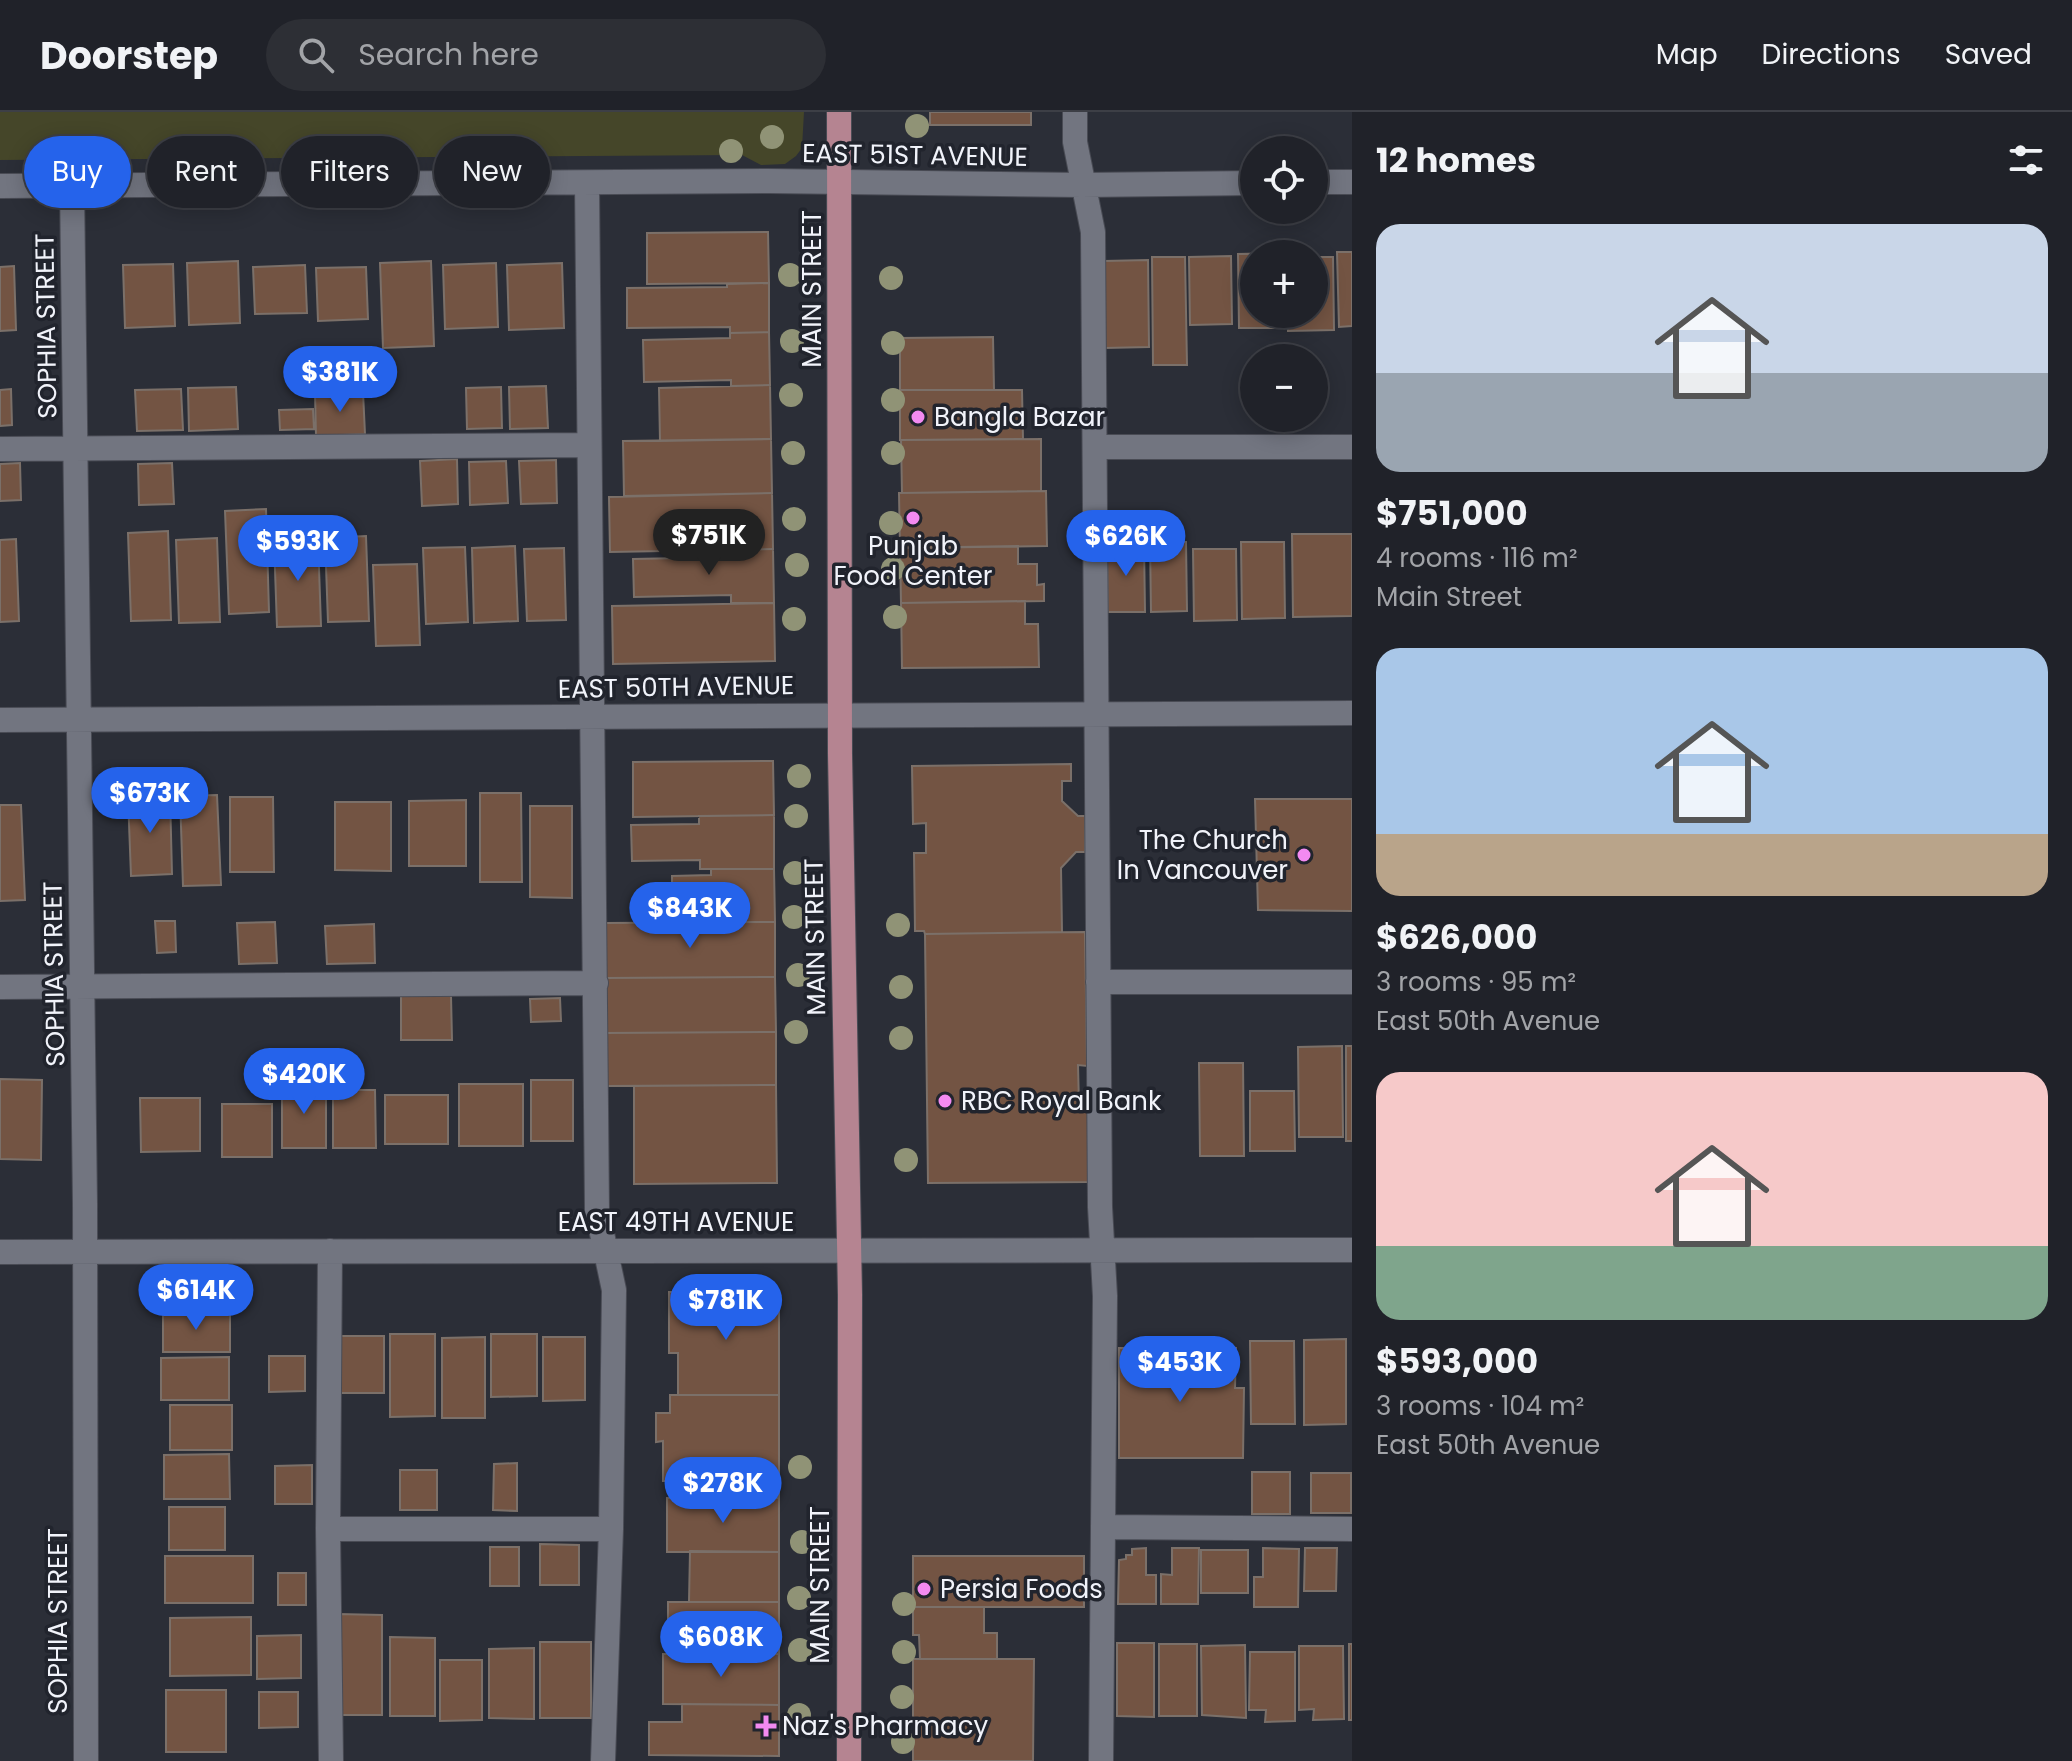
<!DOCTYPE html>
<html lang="en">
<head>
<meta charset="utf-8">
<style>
  :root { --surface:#202229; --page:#2d2f35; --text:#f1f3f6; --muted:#a2a4a8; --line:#3d3f46; --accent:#2563eb }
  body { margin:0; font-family:Poppins,sans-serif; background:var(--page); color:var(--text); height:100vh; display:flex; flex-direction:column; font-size:30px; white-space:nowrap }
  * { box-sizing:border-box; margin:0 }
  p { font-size:26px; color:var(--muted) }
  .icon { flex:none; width:44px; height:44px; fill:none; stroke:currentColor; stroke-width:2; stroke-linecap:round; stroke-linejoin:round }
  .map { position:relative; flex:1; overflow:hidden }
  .sheet { display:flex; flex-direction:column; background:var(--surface); width:720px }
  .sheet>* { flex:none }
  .guide { position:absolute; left:24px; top:24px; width:760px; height:72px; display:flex; gap:16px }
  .tools { position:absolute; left:1240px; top:24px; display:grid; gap:16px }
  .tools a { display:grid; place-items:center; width:88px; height:88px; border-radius:50%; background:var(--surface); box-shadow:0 4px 20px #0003,0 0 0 2px var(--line); font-size:40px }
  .price { position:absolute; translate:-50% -68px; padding:0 18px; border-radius:28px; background:var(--accent); color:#fff; font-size:26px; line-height:52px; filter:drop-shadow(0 2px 4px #0008) }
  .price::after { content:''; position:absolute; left:50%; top:48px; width:24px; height:18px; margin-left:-12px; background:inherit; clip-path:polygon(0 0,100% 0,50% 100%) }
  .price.current { background:#222; color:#fff }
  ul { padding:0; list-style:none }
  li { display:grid; align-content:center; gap:16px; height:424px; padding:0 24px }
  li span { display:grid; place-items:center; height:248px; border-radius:24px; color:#555 }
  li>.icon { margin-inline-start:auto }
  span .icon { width:144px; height:144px; fill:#fffc; stroke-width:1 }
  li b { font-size:34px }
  h2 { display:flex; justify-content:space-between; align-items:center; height:96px; padding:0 24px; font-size:34px }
  .pill { padding:0 28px; border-radius:36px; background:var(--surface); box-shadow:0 4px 20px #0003,0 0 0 2px var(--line); font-size:28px; line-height:72px }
  .pill.current { background:var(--accent); color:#fff }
  header { display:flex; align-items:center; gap:48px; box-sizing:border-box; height:112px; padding:0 40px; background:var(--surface); border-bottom:2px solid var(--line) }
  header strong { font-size:38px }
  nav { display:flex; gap:44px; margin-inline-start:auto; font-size:28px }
  .search { width:560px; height:72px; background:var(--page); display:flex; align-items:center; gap:20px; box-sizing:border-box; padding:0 28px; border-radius:44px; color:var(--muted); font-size:30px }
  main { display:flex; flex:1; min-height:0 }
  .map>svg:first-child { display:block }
</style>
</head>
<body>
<header>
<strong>Doorstep</strong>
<div class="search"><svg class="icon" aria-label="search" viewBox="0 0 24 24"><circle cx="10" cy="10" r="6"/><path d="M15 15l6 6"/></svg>Search here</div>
<nav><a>Map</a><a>Directions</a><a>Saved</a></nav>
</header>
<main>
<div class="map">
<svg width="1352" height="1649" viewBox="0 0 1352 1649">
  <rect width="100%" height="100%" fill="#2b2e37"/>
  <!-- green -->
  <path fill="#454629" d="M0 0H804L802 36 796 44 785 52 761 53 742 43 0 48Z"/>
  <!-- building -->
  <path fill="#735443" stroke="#7b7069" stroke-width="2" d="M930 0H1031V13H930Z
    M768 120 769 171 647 172V121Z
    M1337 140H1352V214L1339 215Z
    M1283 141 1254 142V202H1284V216H1239L1238 142Z
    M1231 144 1232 212 1190 213 1189 145Z
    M1152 145H1185L1187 253H1153Z
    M1314 145H1333L1334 218 1288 219V202H1314Z
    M1148 148 1149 235 1105 236 1104 149Z
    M238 149 240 211 189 213 187 151Z
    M431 149 434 234 383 236 380 151Z
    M496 151 498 215 445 217 443 153Z
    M562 151 564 216 509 218 507 153Z
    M173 152 175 214 125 216 123 153Z
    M305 153 307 201 255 202 253 155Z
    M14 154 16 218 0 219V155Z
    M366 155 368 207 318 209 316 156Z
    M769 171V220L730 221V215L627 216V176L727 175V172Z
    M769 220 770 273 731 274V268L644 270 643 228 730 226V221Z
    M993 225 994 278H900V226Z
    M770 273 771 327 660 329 659 276Z
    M546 274 548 316 510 317 509 275Z
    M236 275 238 317 189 319 188 276Z
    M501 275 502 316 467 317 466 276Z
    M11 277 12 313 0 314V278Z
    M181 277 183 318 137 319 135 278Z
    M900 278H1022L1023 327 900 328Z
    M363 280 365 322 316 324 315 281Z
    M313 297 314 317 280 318 279 298Z
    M771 327 772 381 624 384 623 329Z
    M1041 327V379L902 381 901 328Z
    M457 347 458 392 422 394 420 349Z
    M556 348 557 391 521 392 519 349Z
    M506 349 508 391 470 393 469 350Z
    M20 351 21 388 0 389V352Z
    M172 351 174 392 139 393 138 352Z
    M1046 379 1047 434 900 436 899 381Z
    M772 381 773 437 610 440 609 385Z
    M266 397 269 500 229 502 225 399Z
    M168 419 171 508 131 509 128 421Z
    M1292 422H1352V504L1293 505Z
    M366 424 369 509 328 510 325 426Z
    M217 426 220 510 179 511 176 428Z
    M16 427 19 509 0 510V428Z
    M318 427 321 514 277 515 274 429Z
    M1150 430H1186L1187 499 1151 500Z
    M1241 430H1284L1285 506 1242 507Z
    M1144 432 1145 500H1108L1107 433Z
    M515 434 518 509 474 511 472 436Z
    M1018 434V452H1037V473L1044 472V489L901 491 900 436Z
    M465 435 468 510 426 512 423 436Z
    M564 436 566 508 527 509 524 437Z
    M773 437 774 491H731V483L634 485 633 447 730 445V438Z
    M1193 437H1236L1237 508 1194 509Z
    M417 452 420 533 376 534 373 453Z
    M1025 489V512H1038L1039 555 902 556 901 491Z
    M774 491 775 549 613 552 612 494Z
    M773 649 774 703 633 705V650Z
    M1071 652V669H1062V689L1078 704H1085V740H1076L1061 756 1062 820 925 822 924 819H915L914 741H926V711L913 712 912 654Z
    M480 681H521L522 770H480Z
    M170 683 172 762 131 764 128 685Z
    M217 683 221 773 183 774 180 684Z
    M230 685H273L274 760H230Z
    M1255 687H1352V799L1258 798Z
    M466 688V754H409V689Z
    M335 690H391V759L335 758Z
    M0 693H21L25 788 0 789Z
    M530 694H572V786L530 785Z
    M774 703V757H700V748L632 749 631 713 699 712V704Z
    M711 757H774L775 810H697V802H672V764L711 763Z
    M155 809H175L176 840 157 841Z
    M275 810 277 851 239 852 237 811Z
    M775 810V865L605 866V811Z
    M374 812 375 851 327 852 325 814Z
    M1085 820 1087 954 1078 953 1079 993 1088 992V1070L928 1071 925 822Z
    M775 865 776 920 605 921V866Z
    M401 884H451L452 928H401Z
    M560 886 561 909 531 910 530 887Z
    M776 920V973L606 974 605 921Z
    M1342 934 1343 1025H1299L1298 935Z
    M1346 934H1352V1029H1346Z
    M1199 951H1243L1244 1044H1200Z
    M0 967 42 968 41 1048 0 1047Z
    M531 968H573V1029H531Z
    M282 971 326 972V1036H282Z
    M459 972H523V1034H459Z
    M776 973 777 1071 634 1072V974Z
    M333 978H375L376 1036H333Z
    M1250 979H1294L1295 1039H1250Z
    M385 983H448V1032H385Z
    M140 986H200V1039L141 1040Z
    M222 992H272V1045H222Z
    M669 1180H779V1283H678V1241H669Z
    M163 1199H230V1240H163Z
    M390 1222H435V1304L390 1305Z
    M491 1222H537V1284L491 1285Z
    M338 1224H384V1281H338Z
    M485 1225V1306H442V1226Z
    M543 1225H585V1288L543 1289Z
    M1346 1227V1312L1304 1313V1228Z
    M1250 1229H1294L1295 1312H1251Z
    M1119 1236H1236L1235 1276H1244L1243 1346H1119Z
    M269 1244H305V1279L269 1280Z
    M229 1245V1288H161V1246Z
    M670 1283H779V1386H670V1369H663V1329L656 1330V1301H670Z
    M170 1293H232V1338H170Z
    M229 1342 230 1387H164V1343Z
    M517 1351V1399L493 1398 494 1352Z
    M312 1353V1392H275V1354Z
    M400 1358H437V1398H400Z
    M1252 1360H1290V1402H1252Z
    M1311 1361H1351V1401H1311Z
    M667 1386H779V1440H667Z
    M169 1395H225V1438H169Z
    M540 1432 579 1433V1473H540Z
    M490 1435H519V1474H490Z
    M1146 1436V1463H1156V1492H1118L1119 1448 1126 1447V1443H1132V1437Z
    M1172 1436H1199L1198 1492H1161V1462L1172 1463Z
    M1263 1436 1299 1437 1298 1495H1254V1465H1263Z
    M1305 1436H1337L1336 1479H1304Z
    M1201 1438H1248V1481H1201Z
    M690 1439 779 1440V1490H689Z
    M165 1444H253V1491H165Z
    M913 1444H1084V1495H913Z
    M278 1461H306V1493H278Z
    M668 1490H779V1542H668Z
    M913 1495H984V1521H997V1547H920L919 1523H913Z
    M338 1502 382 1503V1603H338Z
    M251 1505V1563L170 1564V1506Z
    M301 1523V1566L257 1567V1524Z
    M390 1525 435 1526V1604H390Z
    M540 1530H591V1606H540Z
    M1117 1531H1154V1605L1117 1604Z
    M1159 1532H1197V1604H1159Z
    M1349 1532H1352V1608H1349Z
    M1245 1533 1246 1606 1202 1603 1201 1534Z
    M1299 1534H1343L1344 1607 1313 1608 1314 1597 1299 1598Z
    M534 1536V1607L489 1606V1537Z
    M1250 1540H1295V1609L1265 1610 1266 1598H1249Z
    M663 1542H779V1593L663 1592Z
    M913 1547H1034L1033 1649H913Z
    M440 1548H482V1608L440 1609Z
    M166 1578H226V1640H166Z
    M259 1580H298V1615L259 1616Z
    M682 1592 779 1593V1644L649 1643V1610H682Z"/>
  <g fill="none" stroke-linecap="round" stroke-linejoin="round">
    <!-- minor casing -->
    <g stroke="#494b54" stroke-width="26">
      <path id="minor" d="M1075 0V30L1093 120 1100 1095 1105 1184 1101 1649
        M1314 70H1352
        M587 71 597 1098 614 1178 611 1417 603 1649
        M0 74 769 69 1082 73 1254 71
        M72 74 85 1092 86 1649
        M1095 335H1352
        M0 337 589 333
        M0 608 1352 601
        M1098 870H1352
        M0 875 596 871
        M330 1139 328 1417 331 1649
        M0 1140 1352 1138
        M1103 1415 1352 1417
        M328 1417H611"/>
    </g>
    <!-- major casing -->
    <g stroke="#494b54" stroke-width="26">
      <path id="major" d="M839 0 840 642 850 1183 849 1649"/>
    </g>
    <!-- minor -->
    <use href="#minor" stroke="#727580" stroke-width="24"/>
    <!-- major -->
    <use href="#major" stroke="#b58491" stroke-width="24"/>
  </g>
  <!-- trees -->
  <g fill="#909376">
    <circle cx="917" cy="14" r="12"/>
    <circle cx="772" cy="25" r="12"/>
    <circle cx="731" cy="39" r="12"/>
    <circle cx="790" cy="163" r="12"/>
    <circle cx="891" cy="166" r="12"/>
    <circle cx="792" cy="229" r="12"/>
    <circle cx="893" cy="231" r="12"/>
    <circle cx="791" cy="283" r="12"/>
    <circle cx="893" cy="288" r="12"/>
    <circle cx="793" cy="341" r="12"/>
    <circle cx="893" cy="341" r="12"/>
    <circle cx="794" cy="407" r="12"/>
    <circle cx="891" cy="411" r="12"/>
    <circle cx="797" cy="453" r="12"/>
    <circle cx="893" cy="457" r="12"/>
    <circle cx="895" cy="505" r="12"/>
    <circle cx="794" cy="507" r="12"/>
    <circle cx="799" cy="664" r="12"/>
    <circle cx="796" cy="704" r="12"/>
    <circle cx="795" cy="761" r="12"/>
    <circle cx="794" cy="805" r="12"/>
    <circle cx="898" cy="813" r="12"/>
    <circle cx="798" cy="863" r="12"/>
    <circle cx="901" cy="875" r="12"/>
    <circle cx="796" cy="920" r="12"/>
    <circle cx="901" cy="926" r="12"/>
    <circle cx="906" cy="1048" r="12"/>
    <circle cx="800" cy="1355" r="12"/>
    <circle cx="802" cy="1430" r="12"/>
    <circle cx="799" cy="1486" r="12"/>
    <circle cx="904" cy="1492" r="12"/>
    <circle cx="800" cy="1538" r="12"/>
    <circle cx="904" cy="1540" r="12"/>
    <circle cx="902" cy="1585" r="12"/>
    <circle cx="799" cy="1603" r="12"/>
    <circle cx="903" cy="1630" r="12"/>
  </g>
  <!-- markers -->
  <g fill="#f38af1" stroke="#21242d" stroke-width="3">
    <circle cx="918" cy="305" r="8"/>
    <circle cx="913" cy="406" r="8"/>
    <circle cx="1304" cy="743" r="8"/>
    <circle cx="945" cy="989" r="8"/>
    <circle cx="924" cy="1477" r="8"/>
    <path d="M762 1602h8v8h8v8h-8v8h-8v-8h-8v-8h8z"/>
  </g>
  <g text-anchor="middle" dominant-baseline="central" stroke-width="7" stroke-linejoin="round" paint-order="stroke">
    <!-- street labels -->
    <g font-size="26" fill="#f1f3fa" stroke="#21242d">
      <text transform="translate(915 43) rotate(1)">EAST 51ST AVENUE</text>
      <text transform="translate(812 177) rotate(-90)">MAIN STREET</text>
      <text transform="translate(46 214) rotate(-91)">SOPHIA STREET</text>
      <text transform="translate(676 575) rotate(-1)">EAST 50TH AVENUE</text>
      <text transform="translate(815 825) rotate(-91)">MAIN STREET</text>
      <text transform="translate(54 862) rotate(-91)">SOPHIA STREET</text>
      <text x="676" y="1110">EAST 49TH AVENUE</text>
      <text transform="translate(820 1473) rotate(-90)">MAIN STREET</text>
      <text transform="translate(58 1509) rotate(-90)">SOPHIA STREET</text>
    </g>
    <!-- poi labels -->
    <g font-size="26" fill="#f1f3fa" stroke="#21242d" text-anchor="start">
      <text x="934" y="305">Bangla Bazar</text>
      <text x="913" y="434" text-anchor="middle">Punjab<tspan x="913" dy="30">Food Center</tspan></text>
      <text x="1288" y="728" text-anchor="end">The Church<tspan x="1288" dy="30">In Vancouver</tspan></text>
      <text x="961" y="989">RBC Royal Bank</text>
      <text x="940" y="1477">Persia Foods</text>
      <text x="782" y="1614">Naz's Pharmacy</text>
    </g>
  </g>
</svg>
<div class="tools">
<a><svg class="icon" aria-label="locate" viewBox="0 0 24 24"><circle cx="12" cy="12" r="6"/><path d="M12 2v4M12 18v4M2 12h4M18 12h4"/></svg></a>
<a>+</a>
<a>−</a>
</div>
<b class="price" style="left:340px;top:302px">$381K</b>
<b class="price current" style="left:709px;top:465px">$751K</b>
<b class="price" style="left:1126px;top:466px">$626K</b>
<b class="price" style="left:298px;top:471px">$593K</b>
<b class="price" style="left:150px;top:723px">$673K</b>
<b class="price" style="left:690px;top:838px">$843K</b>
<b class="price" style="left:304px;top:1004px">$420K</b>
<b class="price" style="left:196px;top:1220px">$614K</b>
<b class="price" style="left:726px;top:1230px">$781K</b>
<b class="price" style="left:1180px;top:1292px">$453K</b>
<b class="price" style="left:723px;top:1413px">$278K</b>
<b class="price" style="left:721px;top:1567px">$608K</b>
<div class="guide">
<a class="pill current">Buy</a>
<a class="pill">Rent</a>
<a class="pill">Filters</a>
<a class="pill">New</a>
</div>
</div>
<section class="sheet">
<h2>12 homes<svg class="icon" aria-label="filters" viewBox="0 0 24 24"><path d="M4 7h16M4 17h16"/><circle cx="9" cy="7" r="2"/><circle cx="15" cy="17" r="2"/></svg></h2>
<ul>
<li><span style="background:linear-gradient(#c9d6e8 60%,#9aa5b1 0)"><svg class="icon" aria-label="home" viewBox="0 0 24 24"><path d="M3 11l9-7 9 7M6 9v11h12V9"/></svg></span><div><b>$751,000</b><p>4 rooms · 116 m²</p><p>Main Street</p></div></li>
<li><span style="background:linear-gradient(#a9c7e8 75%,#b9a48a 0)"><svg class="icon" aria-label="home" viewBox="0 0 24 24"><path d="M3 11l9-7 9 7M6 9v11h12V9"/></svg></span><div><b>$626,000</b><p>3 rooms · 95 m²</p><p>East 50th Avenue</p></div></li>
<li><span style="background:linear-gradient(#f6c9c9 70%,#7fa58c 0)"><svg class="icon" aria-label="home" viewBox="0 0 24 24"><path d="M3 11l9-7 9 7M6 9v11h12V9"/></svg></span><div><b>$593,000</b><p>3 rooms · 104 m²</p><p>East 50th Avenue</p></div></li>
</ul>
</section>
</main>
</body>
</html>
